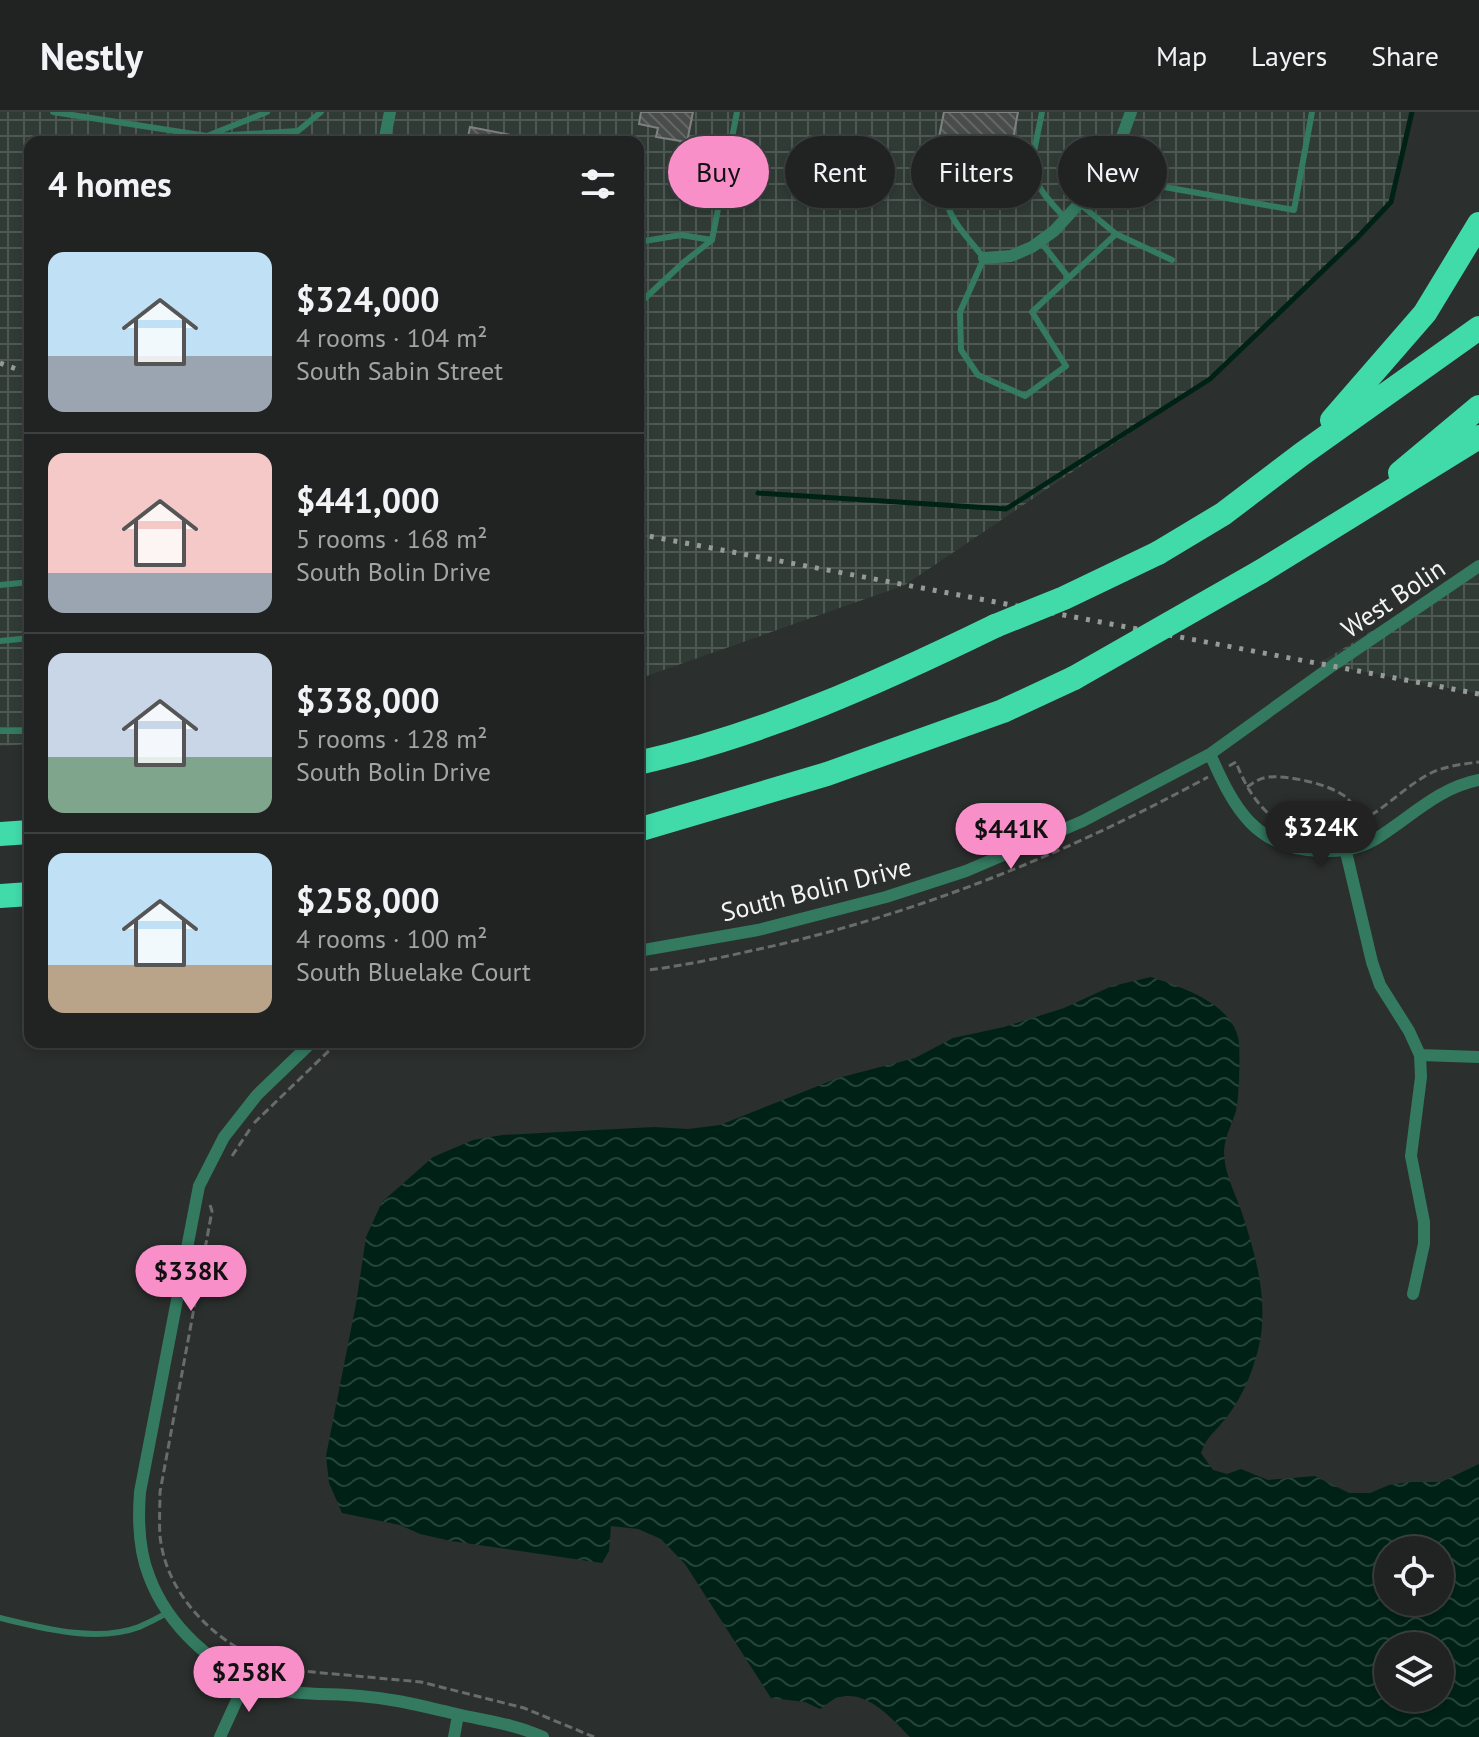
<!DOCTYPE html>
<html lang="en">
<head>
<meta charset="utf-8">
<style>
  :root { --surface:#202322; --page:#2d2f2f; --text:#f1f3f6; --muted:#a2a4a5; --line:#3d4040; --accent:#f98fc9 }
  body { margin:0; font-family:"PT Sans",sans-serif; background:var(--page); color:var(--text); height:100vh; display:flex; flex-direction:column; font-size:30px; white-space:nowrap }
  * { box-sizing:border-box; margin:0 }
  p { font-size:26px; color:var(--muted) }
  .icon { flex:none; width:44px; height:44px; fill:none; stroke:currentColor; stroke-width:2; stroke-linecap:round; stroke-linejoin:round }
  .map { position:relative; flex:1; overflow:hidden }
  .details { position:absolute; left:24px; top:24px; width:620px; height:912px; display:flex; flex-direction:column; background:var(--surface); border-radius:16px; box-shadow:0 4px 12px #0003,0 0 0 2px var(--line) }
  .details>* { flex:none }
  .top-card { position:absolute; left:668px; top:24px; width:690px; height:72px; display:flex; gap:16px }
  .fabs { position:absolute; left:1374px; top:1424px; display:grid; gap:16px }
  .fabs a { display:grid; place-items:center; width:80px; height:80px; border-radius:50%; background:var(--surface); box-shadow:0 4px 12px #0003,0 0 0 2px var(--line); font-size:40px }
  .price { position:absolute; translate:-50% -68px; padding:0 18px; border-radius:28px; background:var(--accent); color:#111; font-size:26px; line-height:52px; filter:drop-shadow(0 2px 4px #0008) }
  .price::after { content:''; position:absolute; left:50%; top:48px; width:24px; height:18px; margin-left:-12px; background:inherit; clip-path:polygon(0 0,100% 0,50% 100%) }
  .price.on { background:#222; color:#fff }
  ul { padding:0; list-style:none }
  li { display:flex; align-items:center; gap:24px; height:200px; padding:0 24px }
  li+li { border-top:2px solid var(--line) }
  li span { display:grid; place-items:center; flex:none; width:224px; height:160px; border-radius:16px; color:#555 }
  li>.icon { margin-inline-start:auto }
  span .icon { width:96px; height:96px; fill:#fffc; stroke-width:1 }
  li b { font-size:34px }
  h2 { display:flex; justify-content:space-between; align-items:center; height:96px; padding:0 24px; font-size:34px }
  .pill { padding:0 28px; border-radius:36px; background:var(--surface); box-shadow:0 4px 12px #0003,0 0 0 2px var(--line); font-size:28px; line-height:72px }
  .pill.on { background:var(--accent); color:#111 }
  header { display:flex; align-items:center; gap:48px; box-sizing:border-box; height:112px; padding:0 40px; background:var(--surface); border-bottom:2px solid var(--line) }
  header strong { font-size:38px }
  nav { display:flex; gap:44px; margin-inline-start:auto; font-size:28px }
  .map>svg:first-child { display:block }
</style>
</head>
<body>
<header>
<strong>Nestly</strong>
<nav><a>Map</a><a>Layers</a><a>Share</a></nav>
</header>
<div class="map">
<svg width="1479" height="1625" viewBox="0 0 1479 1625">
  <defs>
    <pattern id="industrial-grid" width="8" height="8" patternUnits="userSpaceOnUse" patternTransform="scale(2)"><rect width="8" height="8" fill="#303b36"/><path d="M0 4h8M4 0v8" fill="none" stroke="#4e5854"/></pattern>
    <pattern id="water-waves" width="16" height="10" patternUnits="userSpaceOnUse" patternTransform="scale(2)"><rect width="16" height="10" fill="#002216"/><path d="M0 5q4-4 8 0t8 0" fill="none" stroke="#264338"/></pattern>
    <pattern id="building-back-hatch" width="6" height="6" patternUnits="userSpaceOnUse" patternTransform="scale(2)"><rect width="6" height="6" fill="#484c4a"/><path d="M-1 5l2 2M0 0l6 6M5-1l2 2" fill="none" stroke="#636665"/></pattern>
  </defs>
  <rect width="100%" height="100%" fill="#2b2f2d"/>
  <!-- industrial -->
  <path fill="url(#industrial-grid)" d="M0 0H1409L1391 90 1210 267 905 473 638 567V30H30V632L0 634Z
    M1479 454V582L1319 551Z"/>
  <!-- water -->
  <path fill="url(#water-waves)" fill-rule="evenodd" d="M1151 865C1181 875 1229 890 1238 925 1241 935 1239 989 1236 999 1232 1012 1225 1024 1224 1039 1224 1061 1234 1078 1241 1098 1255 1140 1268 1185 1260 1229 1254 1258 1241 1290 1221 1312 1211 1324 1207 1325 1201 1341L1213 1358 1227 1362 1241 1357 1268 1368 1315 1364 1349 1381H1370L1389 1373 1410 1370H1441L1479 1352V1625H910C892 1607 866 1576 837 1586 831 1588 825 1594 820 1597L805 1590 771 1586 685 1452 661 1427 638 1417 611 1414 609 1439 602 1451 451 1429 420 1422 400 1413 342 1401 329 1371 326 1344 356 1192 366 1125 382 1090 433 1045 473 1028 502 1023 654 1015 688 1017 720 1013 838 966 915 946 953 926 1004 915 1064 896 1112 874ZM1388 1438H1440V1490H1388ZM1388 1534H1440V1586H1388Z"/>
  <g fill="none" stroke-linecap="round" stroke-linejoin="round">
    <!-- stream -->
    <path stroke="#002216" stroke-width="5" d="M758 381 1006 397 1210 267 1357 126 1391 90 1412 0"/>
  </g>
  <!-- building -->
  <path fill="url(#building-back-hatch)" stroke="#7d817f" stroke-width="2" d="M641 0H693L687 30 656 25 658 16 639 12Z
    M944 0H1018L1011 38 939 25Z
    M470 15 516 24 515 30H467Z"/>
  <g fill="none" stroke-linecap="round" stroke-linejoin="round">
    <!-- path -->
    <path stroke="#686c6a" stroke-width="3" stroke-dasharray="8 4" stroke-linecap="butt" d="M1229 654 1236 650C1260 715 1308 740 1371 703 1392 690 1409 672 1431 661 1445 654 1464 652 1479 650
      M1247 675C1254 670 1260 666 1269 665 1289 663 1334 673 1348 687 1354 693 1356 701 1359 709
      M638 859C680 855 723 845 764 836 920 801 1068 741 1208 665
      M254 1011 338 930
      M232 1044 250 1017
      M210 1093 212 1099 160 1380C160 1394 159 1409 160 1424 167 1491 228 1543 291 1558L421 1570 524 1596 594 1625"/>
    <!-- service -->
    <path stroke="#337a60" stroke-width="6" d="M53 0 207 24 267 0
      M1042 0C1031 59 1022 61 1066 107
      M216 24 298 19 321 0
      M947 41C941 100 948 102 984 146L960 200 961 238 978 263 1025 284 1066 254 1032 200 1116 122 1080 92
      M1110 58 1153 73 1294 98 1312 0
      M1116 122 1172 148
      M1040 129 1069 166
      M638 130 681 123 712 128
      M638 189H642L684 150 712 128 737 0
      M0 473 30 470
      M0 529 30 526
      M0 619H30
      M0 1506C42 1516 96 1531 139 1515 148 1511 158 1506 167 1501"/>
    <!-- minor -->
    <path stroke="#337a60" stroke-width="12" d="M384 30 390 0
      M984 146 1011 144 1032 135 1054 119 1110 58 1131 0
      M1210 642C1234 696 1255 737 1321 739 1341 739 1356 738 1374 728 1409 707 1437 676 1479 668
      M1346 740 1372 850 1380 873 1409 919 1420 943 1421 965 1411 1044 1424 1110V1132L1413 1182
      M638 839 758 818 886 785 966 759 1083 709 1210 642 1332 554 1479 454
      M312 930 257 983 224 1025 199 1074 140 1380C138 1406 139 1439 149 1464 167 1513 214 1557 264 1574 295 1584 328 1581 360 1584 398 1587 425 1595 461 1603 489 1609 517 1613 543 1625
      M1420 943 1479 945
      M220 1625 247 1566
      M454 1625 458 1603"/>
    <!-- motorway -->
    <path stroke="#41dbaa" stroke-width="24" d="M1332 308 1425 201 1479 112
      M1400 361 1479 295
      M1158 441 1223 402 1302 342 1479 216
      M1260 460 1479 325
      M638 651C765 622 878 571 995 514
      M638 718 827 662 1003 599 1074 566
      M0 722 30 720
      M0 784 30 782"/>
    <!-- rail -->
    <path stroke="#969a98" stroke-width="5" stroke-dasharray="4 8" stroke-linecap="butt" d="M0 251 30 262
      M638 422 1479 582"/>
    <!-- motorway-bridge -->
    <path stroke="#41dbaa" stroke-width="24" d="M995 514 1064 486 1158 441
      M1074 566 1260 460"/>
  </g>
  <g text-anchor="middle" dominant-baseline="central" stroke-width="7" stroke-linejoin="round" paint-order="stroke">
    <!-- street labels -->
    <g font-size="26" fill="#f2f5f4" stroke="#2b2f2d">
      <text transform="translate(1393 486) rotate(-34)">West Bolin</text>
      <text transform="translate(816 777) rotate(-14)">South Bolin Drive</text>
    </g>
  </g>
</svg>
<div class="fabs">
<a><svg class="icon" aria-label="locate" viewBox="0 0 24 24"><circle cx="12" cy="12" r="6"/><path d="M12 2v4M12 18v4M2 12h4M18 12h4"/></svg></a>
<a><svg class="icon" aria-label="layers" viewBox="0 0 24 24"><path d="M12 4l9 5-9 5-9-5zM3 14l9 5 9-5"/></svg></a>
</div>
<b class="price on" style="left:1321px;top:757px">$324K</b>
<b class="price" style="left:1011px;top:759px">$441K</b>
<b class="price" style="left:191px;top:1201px">$338K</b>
<b class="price" style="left:249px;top:1602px">$258K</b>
<div class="top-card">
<a class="pill on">Buy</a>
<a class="pill">Rent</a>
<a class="pill">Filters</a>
<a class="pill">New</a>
</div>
<section class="details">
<h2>4 homes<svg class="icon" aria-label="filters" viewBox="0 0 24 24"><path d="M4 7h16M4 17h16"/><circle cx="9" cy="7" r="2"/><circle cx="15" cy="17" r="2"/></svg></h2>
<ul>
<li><span style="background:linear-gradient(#bfe0f5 65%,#9aa5b1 0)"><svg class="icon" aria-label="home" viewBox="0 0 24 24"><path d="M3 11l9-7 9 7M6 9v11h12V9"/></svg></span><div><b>$324,000</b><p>4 rooms · 104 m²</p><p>South Sabin Street</p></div></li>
<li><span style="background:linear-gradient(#f6c9c9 75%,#9aa5b1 0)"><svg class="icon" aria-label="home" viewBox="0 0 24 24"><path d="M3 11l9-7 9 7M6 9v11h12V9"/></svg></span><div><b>$441,000</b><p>5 rooms · 168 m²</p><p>South Bolin Drive</p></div></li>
<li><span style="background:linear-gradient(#c9d6e8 65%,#7fa58c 0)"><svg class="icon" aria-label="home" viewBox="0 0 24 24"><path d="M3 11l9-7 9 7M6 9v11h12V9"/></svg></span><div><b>$338,000</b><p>5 rooms · 128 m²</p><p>South Bolin Drive</p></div></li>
<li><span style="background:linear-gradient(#bfe0f5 70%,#b9a48a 0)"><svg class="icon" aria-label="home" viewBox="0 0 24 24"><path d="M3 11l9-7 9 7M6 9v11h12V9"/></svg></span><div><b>$258,000</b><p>4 rooms · 100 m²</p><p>South Bluelake Court</p></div></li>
</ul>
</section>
</div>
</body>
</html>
